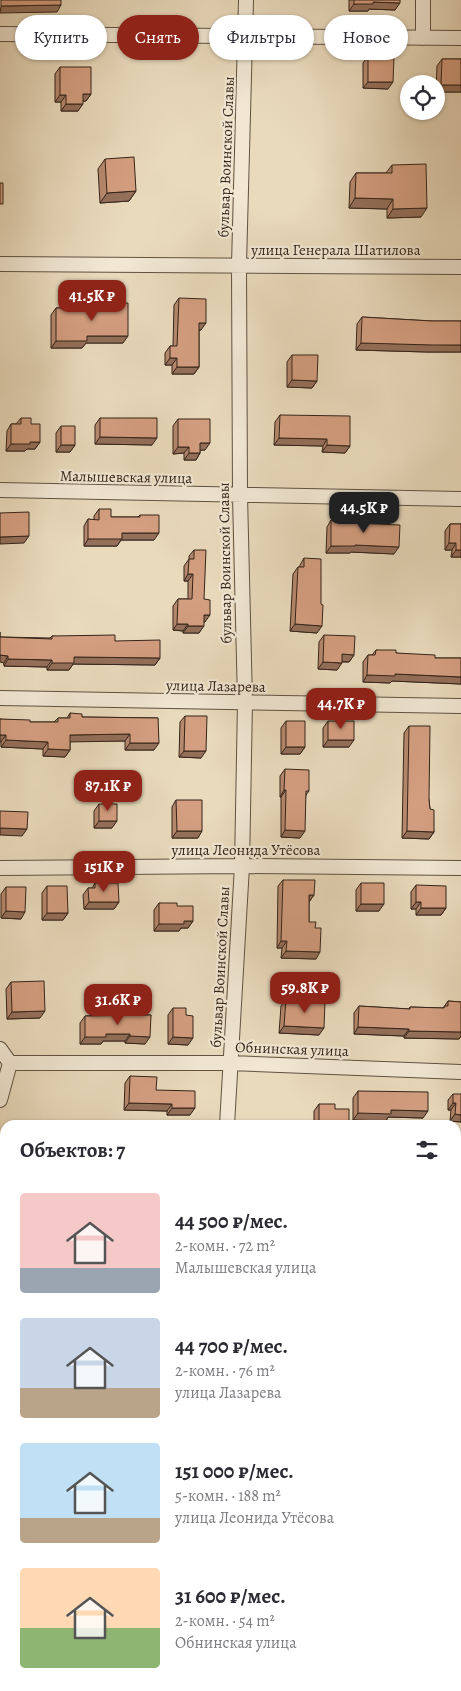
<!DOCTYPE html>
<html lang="ru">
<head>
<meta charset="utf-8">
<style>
  :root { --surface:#fff; --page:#f7f7f7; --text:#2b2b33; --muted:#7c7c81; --accent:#8f2418 }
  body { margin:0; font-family:Alegreya,serif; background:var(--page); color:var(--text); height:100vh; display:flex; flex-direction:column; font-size:19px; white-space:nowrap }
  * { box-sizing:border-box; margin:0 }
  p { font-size:16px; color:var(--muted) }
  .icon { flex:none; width:28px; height:28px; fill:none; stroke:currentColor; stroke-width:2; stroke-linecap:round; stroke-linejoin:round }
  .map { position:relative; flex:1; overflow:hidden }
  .sheet { position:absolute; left:0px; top:1120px; width:461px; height:571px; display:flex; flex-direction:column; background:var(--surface); border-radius:15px 15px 0 0; box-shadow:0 1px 4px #0004 }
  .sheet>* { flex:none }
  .guide { position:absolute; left:15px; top:15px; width:431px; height:45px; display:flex; gap:10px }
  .tools { position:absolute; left:400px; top:75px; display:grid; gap:10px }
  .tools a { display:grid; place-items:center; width:45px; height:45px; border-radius:50%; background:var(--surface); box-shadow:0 1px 4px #0004; font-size:25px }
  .price { position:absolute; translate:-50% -42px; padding:0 11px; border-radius:10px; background:var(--accent); color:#fff; font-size:16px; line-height:32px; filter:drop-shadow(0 1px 2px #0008) }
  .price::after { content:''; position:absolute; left:50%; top:30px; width:15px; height:11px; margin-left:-8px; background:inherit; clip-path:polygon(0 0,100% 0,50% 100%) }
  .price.current { background:#222; color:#fff }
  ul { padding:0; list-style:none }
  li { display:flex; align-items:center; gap:15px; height:125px; padding:0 20px }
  li span { display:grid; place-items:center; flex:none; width:140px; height:100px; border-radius:5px; color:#555 }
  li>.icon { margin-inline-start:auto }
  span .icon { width:60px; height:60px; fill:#fffc; stroke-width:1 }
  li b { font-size:21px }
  h2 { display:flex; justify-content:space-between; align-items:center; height:60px; padding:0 20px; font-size:21px }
  .chip { padding:0 18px; border-radius:22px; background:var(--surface); box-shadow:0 1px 4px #0004; font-size:18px; line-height:45px }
  .chip.current { background:var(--accent); color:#fff }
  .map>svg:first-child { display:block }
</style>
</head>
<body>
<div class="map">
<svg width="461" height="1691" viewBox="0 0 461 1691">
  <rect width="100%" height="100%" fill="#e9dabc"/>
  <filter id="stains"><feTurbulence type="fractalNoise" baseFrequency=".004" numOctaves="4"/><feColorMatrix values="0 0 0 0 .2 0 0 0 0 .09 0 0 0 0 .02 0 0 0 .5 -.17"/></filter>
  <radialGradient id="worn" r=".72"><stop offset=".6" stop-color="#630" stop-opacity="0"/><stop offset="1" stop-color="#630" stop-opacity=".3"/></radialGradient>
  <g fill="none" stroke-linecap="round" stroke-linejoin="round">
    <!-- lane casing -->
    <g stroke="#605242" stroke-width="9">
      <path id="lane" d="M456 1358H461"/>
    </g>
    <!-- street casing -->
    <g stroke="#605242" stroke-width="16">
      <path id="street" d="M423 0V38
        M0 34 461 38
        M0 264 461 267
        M0 490 461 499
        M0 698 461 706
        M0 868 242 866 461 868
        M0 1049 10 1063
        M0 1100 10 1063H231L461 1072
        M227 1125 242 866 245 702 240 495 239 265 246 0
        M456 1281H461
        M0 1339 5 1340
        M456 1569H461
        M66 1691 68 1686
        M295 1691 297 1686"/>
    </g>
    <!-- lane -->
    <use href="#lane" stroke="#f1e7d3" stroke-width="7"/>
    <!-- street -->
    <use href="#street" stroke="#f1e7d3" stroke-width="14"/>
  </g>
  <!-- wall -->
  <path fill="#b6886e" stroke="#332419" d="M349 0H400L395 10 369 9 368 11H349Z
    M368 56 388 89 363 88V63Z
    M442 59H461V92H436L437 66Z
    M60 67 91 94 86 101H83L78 111H61V102H55V74Z
    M105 159 136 191 129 201 100 203 98 169Z
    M392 165 421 217 387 218V209L349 208 350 182 356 173H386Z
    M179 298 201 330H199V367L194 374H172V365H165V353L170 346H173L174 305Z
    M97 303 123 343H86L82 348H51V315L56 308H93Z
    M362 317 432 321H461V352H427L356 350 357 324Z
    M292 355 317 381 312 388 287 387V362Z
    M280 415 350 446 345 453 322 452 323 446 274 445 275 422Z
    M21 418 40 442 35 449H27L25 451H6L7 431 11 424H16Z
    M100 418 152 445 95 444V425Z
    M178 419 205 450H200V453L196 460H184V453L173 454V426Z
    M61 426 75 445 70 452H56V433Z
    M99 509 111 517H138L140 515 154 540H121L117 546H84V526L88 519 94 520V516Z
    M331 520 355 523 394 554 351 552 350 553H326L327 527Z
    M450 524H461V557H451L452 550H445V531Z
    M194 550 204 599 205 622H204L199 633H183V631L173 630V606L178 599H188V581H184V566L189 559V556Z
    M304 558 317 633 290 631 293 574 298 567H300V565Z
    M324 635 354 655 349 662H342L337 670 318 669 319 642Z
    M52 636 115 641 160 658 155 665 73 664 69 670H47V667L4 666 0 637 50 638Z
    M376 650 396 653 435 658H461V684L392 681 390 683 363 682V662L368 655H372Z
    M70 713 82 717 158 718 154 750H125V741H70V750L65 757 43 756V749L1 747 0 719 30 722H54L58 718H67Z
    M185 716 201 758 179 757 180 722Z
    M286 721 305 747 300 754H281V728Z
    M328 721 349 747H323V728Z
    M409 726 429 800 430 809 434 832 429 839 402 838 404 733Z
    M285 769 309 791 306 795 300 838 281 837V797H280V776Z
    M176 800 198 838H172V807Z
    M99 804 112 828H94V811Z
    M283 880 314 895 309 902V922L316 959 281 958 282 948H277L278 886Z
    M95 883 119 902 114 909H84L83 895 88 888H92Z
    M361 883 379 911H356V890Z
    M416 885 446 908 441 915H416V909H411V892Z
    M47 886 68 913 63 920H42V893Z
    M6 887 21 919 1 918V894Z
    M159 903 177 906 193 921 188 928H181L179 931H154V910Z
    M11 982 40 1018 7 1019 6 989Z
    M286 999 319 1035 279 1033 281 1006Z
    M448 1001 461 1002V1036L459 1039 404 1038V1036L354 1034V1013L359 1006 409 1009 410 1007 443 1008Z
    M173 1008 186 1015 188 1045 168 1044V1015Z
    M151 1015 145 1044 125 1043V1041H103L101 1044H80V1023L85 1016Z
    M130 1076 156 1090 190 1115H167V1111L124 1110 125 1083Z
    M358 1091 423 1118 388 1117 386 1121 353 1120V1098Z
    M453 1094 461 1122 450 1121 451 1110H448V1100Z
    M319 1104 335 1109 346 1125H314V1111Z
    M5 1210V1262L0 1260V1223Z
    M159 1686H182L180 1691H158Z
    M240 1686H266L265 1691H239Z"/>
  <!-- shaded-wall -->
  <path fill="#946f5a" stroke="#332419" d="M373 2 400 3 395 10 369 9 368 11H349L354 4Z
    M61 5 57 12 0 13 1 6Z
    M368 82H393L388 89 363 88Z
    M441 85H461V92H436Z
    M83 94H91L86 101H78Z
    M60 95H66L61 102H55Z
    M66 104H83L78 111H61Z
    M136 191 129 201 100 203 107 193Z
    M355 198 393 199 387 209 349 208Z
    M427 208 421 217 387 218 393 209Z
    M199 323H206L201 330H194Z
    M87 336H128L123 343H86L82 348H51L56 341Z
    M361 343 461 345V352H427L356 350Z
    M170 358H177L172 365H165Z
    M177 367H199L194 374H172Z
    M292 380 317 381 312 388 287 387Z
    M100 437 157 438 152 445 95 444Z
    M279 438 327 439 323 446 274 445Z
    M30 442H40L35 449H27L25 451H6L11 444Z
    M200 443H210L205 450H196Z
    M61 445H75L70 452H56Z
    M327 445 350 446 345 453 322 452Z
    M178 447H189L184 453 173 454Z
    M189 453H200L196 460H184Z
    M122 533H159L154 540H121L117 546H84L88 539Z
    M29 536 24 543 0 544V537Z
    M449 543H456L452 550H445Z
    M355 545 399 547 394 554 351 552 350 553H326L331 546Z
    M456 550H461V557H451Z
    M188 574H193L188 581H184Z
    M204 615H210L205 622H199Z
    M177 624H188L183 631 173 630Z
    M295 624 322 626 317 633 290 631Z
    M188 626H204L199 633H183Z
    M342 654 354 655 349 662 337 661Z
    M0 655 8 656 4 663 0 662Z
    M74 657 160 658 155 665 73 664 69 670H47L52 663Z
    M8 659 52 660 47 667 4 666Z
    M323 662 342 663 337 670 318 669Z
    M395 674 461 677V684L392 681 390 683 363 682 367 675Z
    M130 734 125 741 66 742 70 735Z
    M0 735H6L1 742H0Z
    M6 740 48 742 43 749 1 747Z
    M328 740H354L349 747H323Z
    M130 743H159L154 750H125Z
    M286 747H305L300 754H281Z
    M48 749 70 750 65 757 43 756Z
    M184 751H206L201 758 179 757Z
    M284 790H286L281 797H280Z
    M99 821H117L112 828H94Z
    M0 828 27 829 22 836 0 835Z
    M285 830 305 831 300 838 281 837Z
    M177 831H202L198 838H172Z
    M407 831 434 832 429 839 402 838Z
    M309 895H314L309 902Z
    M89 902H119L114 909H84Z
    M416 902H421L416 909H411Z
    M361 904H384L379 911H356Z
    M421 908H446L441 915H416Z
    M6 911 25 912 21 919 1 918Z
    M47 913H68L63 920H42Z
    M184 921H193L188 928H181L179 931H154L159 924Z
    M281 941H287L282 948H277Z
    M286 951 320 952 316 959 281 958Z
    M45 1011 40 1018 7 1019 12 1012Z
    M284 1026 324 1028 319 1035 279 1033Z
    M358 1027 409 1029 404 1036 354 1034Z
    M409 1031 461 1032V1036L459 1039 404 1038Z
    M106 1034H130L125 1041H103L101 1044H80L85 1037Z
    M130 1036 150 1037 145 1044 125 1043Z
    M173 1037 193 1038 188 1045 168 1044Z
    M129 1103 172 1104 167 1111 124 1110Z
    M453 1103H456L451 1110H448Z
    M172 1108H195L190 1115H167Z
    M391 1110 428 1111 423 1118 388 1117 386 1121 353 1120 358 1113Z
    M455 1114 461 1115V1122L450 1121Z
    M344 1121H349L346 1125H341Z
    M456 1240H461V1248H456Z
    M0 1251 5 1253V1262L0 1260Z
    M456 1417H461V1421L458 1425H456Z
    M456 1605 461 1606V1614L456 1613Z"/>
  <!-- building -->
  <path fill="#d49e80" stroke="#332419" d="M1 0H61V5L1 6Z
    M354 0H400V3L373 2V4H354Z
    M368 56H394L393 82H368Z
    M442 59H461V85H441Z
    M60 67H91V94H83V104H66V95H60Z
    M134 157 136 191 107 193 105 159Z
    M426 164 427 208 393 209V199L355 198 356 173H392V165Z
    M0 183H3V204H0Z
    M179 298 206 299V323H199V367H177V358H170V346H177Z
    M97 303H128V336H87V341H56V308H97Z
    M362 317 432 321H461V345H432L361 343Z
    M292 355H318L317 381 292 380Z
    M280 415 350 416V446L327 445V439L279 438Z
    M21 418H31V424H40V442H30V444H11V424H21Z
    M100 418H157V438L100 437Z
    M178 419H210V443H200V453H189V447H178Z
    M61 426H75V445H61Z
    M99 509H111V517H140V515H159V533H122V539H88V519L99 520Z
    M29 512V536L0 537V513Z
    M331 520H355V523L400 525 399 547 355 545V546H331Z
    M450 524H461V550H456V543H449Z
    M194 550H206L204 599 210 600V615H204V626H188V624H177L178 599H192L193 574H188L189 559H194Z
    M304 558 321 559V604L323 605 322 626 295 624 298 567H304Z
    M0 632V637L52 639V636L115 635V641L160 640V658L74 657V663H52V660L8 659V656L0 655Z
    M324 635 355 636 354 655 342 654V663L323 662Z
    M376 650H396V653L435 655V658H461V677L395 674V676L367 675 368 655H375Z
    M70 713 82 714V717L158 718 159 743H130V734L70 735V750L48 749V742L6 740V735H0V719L30 720V722H58V718H70Z
    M185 716H207L206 751H184Z
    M286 721H305V747H286Z
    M328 721H354V740H328Z
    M409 726H430L429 800 430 809 434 810V832L407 831Z
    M285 769 309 770V791H306L305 831 285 830 286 790H284Z
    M176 800H202V831H177Z
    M99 804H117V821H99Z
    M0 811 28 812 27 829 0 828Z
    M283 880H315L314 895H309V922H316L315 928H321L320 952 286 951 287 941H281Z
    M95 883H118L119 902H89L88 888H95Z
    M361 883H384V904H361Z
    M416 885 446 886V908H421V902H416Z
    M47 886H67L68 913H47Z
    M6 887H26L25 912 6 911Z
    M159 903H177V906H193V921H184V924H159Z
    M44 981 45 1011 12 1012 11 982Z
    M286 999 325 1001 324 1028 284 1026Z
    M448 1001 461 1002V1032L409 1031V1029L358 1027 359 1006 410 1009V1007L444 1008 445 1006H448Z
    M173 1008H186V1015L193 1016V1038L173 1037Z
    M151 1015 150 1037 130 1036V1034H106V1037H85V1016Z
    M130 1076 157 1077 156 1090 195 1091V1108H172V1104L129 1103Z
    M358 1091 428 1092V1111L391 1110V1114L358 1113Z
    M453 1094H461V1115L455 1114 456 1103H453Z
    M319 1104H335V1109H349V1121H344V1125H319Z
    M5 1216V1253L0 1251V1226H1Z
    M456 1219H461V1240H456Z
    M0 1377 5 1378V1391L1 1403H0Z
    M456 1386H461V1417H456Z
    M456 1586 461 1587V1606L456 1605Z
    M0 1604 5 1606V1654L0 1668Z
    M0 1682 3 1683 0 1691Z
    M162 1686H182L180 1691H163L160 1690Z
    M243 1686H266L265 1691H242Z
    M331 1686H363L361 1691H330Z"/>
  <g text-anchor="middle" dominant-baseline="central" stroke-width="4.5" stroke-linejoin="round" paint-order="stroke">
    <!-- street labels -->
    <g font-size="15" fill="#332419" stroke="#f1e7d3">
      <text transform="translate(226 157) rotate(-88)">бульвар Воинской Славы</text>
      <text x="336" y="250">улица Генерала Шатилова</text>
      <text transform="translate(126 477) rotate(1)">Малышевская улица</text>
      <text transform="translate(225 563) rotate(-91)">бульвар Воинской Славы</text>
      <text transform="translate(216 686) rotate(1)">улица Лазарева</text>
      <text x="246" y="850">улица Леонида Утёсова</text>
      <text transform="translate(220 967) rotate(-87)">бульвар Воинской Славы</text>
      <text transform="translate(292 1049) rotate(2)">Обнинская улица</text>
    </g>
  </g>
  <rect width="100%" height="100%" filter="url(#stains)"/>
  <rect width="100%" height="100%" fill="url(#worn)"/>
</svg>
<div class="tools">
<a><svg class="icon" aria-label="locate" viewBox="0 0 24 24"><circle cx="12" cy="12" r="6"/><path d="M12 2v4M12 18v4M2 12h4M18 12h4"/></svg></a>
</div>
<b class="price" style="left:92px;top:322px">41.5K ₽</b>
<b class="price current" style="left:364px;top:534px">44.5K ₽</b>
<b class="price" style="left:341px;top:730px">44.7K ₽</b>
<b class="price" style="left:108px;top:812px">87.1K ₽</b>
<b class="price" style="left:104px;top:893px">151K ₽</b>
<b class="price" style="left:305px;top:1014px">59.8K ₽</b>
<b class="price" style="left:118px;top:1026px">31.6K ₽</b>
<div class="guide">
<a class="chip">Купить</a>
<a class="chip current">Снять</a>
<a class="chip">Фильтры</a>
<a class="chip">Новое</a>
</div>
<section class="sheet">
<h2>Объектов: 7<svg class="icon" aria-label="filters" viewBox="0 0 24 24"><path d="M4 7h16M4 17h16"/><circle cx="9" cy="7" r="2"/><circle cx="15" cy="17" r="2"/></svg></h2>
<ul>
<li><span style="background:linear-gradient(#f6c9c9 75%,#9aa5b1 0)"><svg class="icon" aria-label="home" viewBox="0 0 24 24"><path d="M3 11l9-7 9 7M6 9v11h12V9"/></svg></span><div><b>44 500 ₽/мес.</b><p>2-комн. · 72 m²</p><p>Малышевская улица</p></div></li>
<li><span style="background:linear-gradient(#c9d6e8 70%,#b9a48a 0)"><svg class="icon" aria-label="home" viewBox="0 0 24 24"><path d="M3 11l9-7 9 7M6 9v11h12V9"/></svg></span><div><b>44 700 ₽/мес.</b><p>2-комн. · 76 m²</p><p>улица Лазарева</p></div></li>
<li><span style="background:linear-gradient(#bfe0f5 75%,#b9a48a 0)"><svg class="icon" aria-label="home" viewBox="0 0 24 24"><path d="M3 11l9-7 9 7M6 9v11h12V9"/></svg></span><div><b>151 000 ₽/мес.</b><p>5-комн. · 188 m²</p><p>улица Леонида Утёсова</p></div></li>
<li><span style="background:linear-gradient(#ffd9b3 60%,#8fb573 0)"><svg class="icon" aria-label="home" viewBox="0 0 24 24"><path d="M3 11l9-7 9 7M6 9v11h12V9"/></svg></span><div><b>31 600 ₽/мес.</b><p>2-комн. · 54 m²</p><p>Обнинская улица</p></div></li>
</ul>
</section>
</div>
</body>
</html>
